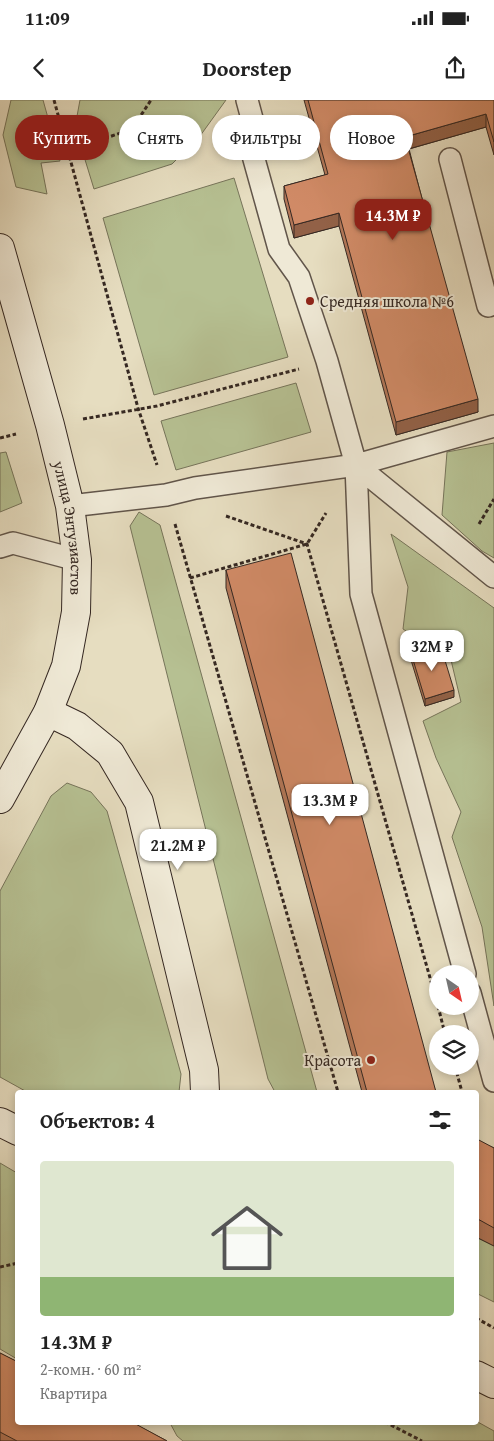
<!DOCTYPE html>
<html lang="ru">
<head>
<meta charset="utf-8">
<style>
  :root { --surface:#fff; --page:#f2f2f2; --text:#222; --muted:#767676; --accent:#8f2418 }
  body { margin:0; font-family:"Gentium Book Plus",serif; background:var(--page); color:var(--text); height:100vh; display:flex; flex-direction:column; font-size:19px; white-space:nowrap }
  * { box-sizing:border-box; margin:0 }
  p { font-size:16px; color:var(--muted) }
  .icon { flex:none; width:28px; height:28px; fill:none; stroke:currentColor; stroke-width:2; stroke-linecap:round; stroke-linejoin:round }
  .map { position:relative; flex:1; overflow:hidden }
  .sheet { position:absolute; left:15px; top:990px; width:464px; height:335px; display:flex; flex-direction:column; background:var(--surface); border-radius:5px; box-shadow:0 2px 8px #0003 }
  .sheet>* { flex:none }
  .guide { position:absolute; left:15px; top:15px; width:465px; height:45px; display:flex; gap:10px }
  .needle { width:32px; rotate:146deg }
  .controls { position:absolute; left:429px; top:865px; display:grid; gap:10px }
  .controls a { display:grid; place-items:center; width:50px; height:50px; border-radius:50%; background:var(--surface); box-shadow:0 2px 8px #0003; font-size:25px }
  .price { position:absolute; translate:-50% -42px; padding:0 11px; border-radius:10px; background:#fff; color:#222; font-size:16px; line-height:32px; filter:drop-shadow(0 1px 2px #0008) }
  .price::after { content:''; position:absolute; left:50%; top:30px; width:15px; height:11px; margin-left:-8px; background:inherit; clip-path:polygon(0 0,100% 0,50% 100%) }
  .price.active { background:var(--accent); color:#fff }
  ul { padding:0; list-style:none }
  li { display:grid; align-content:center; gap:10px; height:265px; padding:0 25px }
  li span { display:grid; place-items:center; height:155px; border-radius:5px; color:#555 }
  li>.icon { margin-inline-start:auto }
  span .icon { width:90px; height:90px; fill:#fffc; stroke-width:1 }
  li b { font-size:21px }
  h2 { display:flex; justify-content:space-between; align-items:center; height:60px; padding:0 25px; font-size:21px }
  .pill { padding:0 18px; border-radius:22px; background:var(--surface); box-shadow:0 2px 8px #0003; font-size:18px; line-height:45px }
  .pill.active { background:var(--accent); color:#fff }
  .status { display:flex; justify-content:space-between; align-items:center; height:35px; padding:0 25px; background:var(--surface); direction:ltr }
  .status svg { height:14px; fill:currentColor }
  header { display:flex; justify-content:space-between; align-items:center; height:65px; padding:0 25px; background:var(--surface); font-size:22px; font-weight:700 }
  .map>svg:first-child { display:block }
</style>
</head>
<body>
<div class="status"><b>11:09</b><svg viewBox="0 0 49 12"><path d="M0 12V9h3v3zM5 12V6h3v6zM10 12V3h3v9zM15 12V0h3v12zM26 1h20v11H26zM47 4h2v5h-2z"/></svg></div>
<header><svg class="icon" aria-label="back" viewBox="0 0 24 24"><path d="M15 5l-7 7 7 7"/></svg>Doorstep<svg class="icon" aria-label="share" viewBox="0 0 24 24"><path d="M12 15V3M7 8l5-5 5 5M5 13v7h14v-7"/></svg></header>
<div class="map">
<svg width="494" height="1341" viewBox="0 0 494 1341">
  <rect width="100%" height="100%" fill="#e6ddc0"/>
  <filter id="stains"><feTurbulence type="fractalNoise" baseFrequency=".004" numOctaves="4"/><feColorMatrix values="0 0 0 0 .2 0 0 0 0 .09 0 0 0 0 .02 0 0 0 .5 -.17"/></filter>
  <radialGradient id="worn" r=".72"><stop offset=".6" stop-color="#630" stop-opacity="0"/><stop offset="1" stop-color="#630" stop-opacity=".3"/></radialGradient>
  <!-- green -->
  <path fill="#b6c092" stroke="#76745a" d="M11 0H43L60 61 41 63 47 94 16 87 3 35Z
    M80 0H226L200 36 172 64 94 89 75 27Z
    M234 78 288 257 154 295 103 118Z
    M296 283 311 332 176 370 161 321Z
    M494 343V458L482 451 442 415 447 352Z
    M6 352 22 403 0 412V353Z
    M139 412 160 425 317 992H275L268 979 130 426Z
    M391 434 494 508V906L482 827 452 737 461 712 436 658 423 621 461 602 451 560 403 529 408 487Z
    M67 683 91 692 107 711 181 974 179 992H27L0 977V791L51 696Z
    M0 1063 17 1073V1259L0 1249Z
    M476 1137 494 1146V1202L476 1193Z
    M476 1321 494 1331V1341H183L177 1336 170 1323Z"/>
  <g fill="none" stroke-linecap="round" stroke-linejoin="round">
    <!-- lane casing -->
    <g stroke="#61554a" stroke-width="24">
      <path id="lane" d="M247 0 254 26 252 52 279 149 299 177 327 261 356 365 361 494 465 874
        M450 59 488 206 494 204
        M356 365 494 477
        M70 406 166 395 195 388 356 365 494 326
        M0 447 13 443 77 460
        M470 893 494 981"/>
    </g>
    <!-- secondary casing -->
    <g stroke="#352822" stroke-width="30">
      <g id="secondary">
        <path id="s1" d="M0 148 50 325 70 406 77 460 76 512 66 566 48 612 0 699"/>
        <path d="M48 612 77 626 110 653 139 702 204 970 205 992"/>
        <path d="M0 1022 18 1031"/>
        <path d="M476 1275 494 1284"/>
      </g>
    </g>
    <!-- path -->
    <path stroke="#352822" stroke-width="3" stroke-dasharray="4 2.5" stroke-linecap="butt" d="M54 0 138 308 157 365
      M68 51 132 29 151 0
      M83 319 157 306 299 269
      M0 338 16 334
      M226 416 307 444 438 906
      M175 424 338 992
      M479 424 494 399
      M190 478 307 444 326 413
      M438 906 445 934
      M455 966 462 992
      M0 1167 18 1163
      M476 1218 494 1228
      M385 1322 422 1341"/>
    <!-- lane -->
    <use href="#lane" stroke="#efe9d6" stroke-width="21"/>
    <!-- secondary -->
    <use href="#secondary" stroke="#efe9d6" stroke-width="28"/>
  </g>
  <!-- wall -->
  <path fill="#b37758" stroke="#352822" d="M304 0H494V55L486 27 409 49 478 312 396 335 339 126 294 138 284 99V86L325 75Z
    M226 470 436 992H362L226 488Z
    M411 553 454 597 425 606 411 560Z
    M476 1040 494 1048V1146L476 1137Z
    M0 1253 167 1341H0Z"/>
  <!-- shaded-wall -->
  <path fill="#926147" stroke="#352822" d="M486 14V27L405 50V37Z
    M339 113V126L294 138V125Z
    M478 299V312L396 335V322Z
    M454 590V597L425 606V599Z"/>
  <!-- building -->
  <path fill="#d08a66" stroke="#352822" d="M308 0H494V42L486 14 405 37 478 299 396 322 339 113 294 125 284 86 328 74Z
    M291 453 436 992H367L226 470Z
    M440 544 454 590 425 599 411 553Z
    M477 1039 494 1048V1128L476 1118V1040Z
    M0 1253 18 1262V1322H132L167 1341H17L0 1332Z"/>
  <!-- markers -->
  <g fill="#8f2418" stroke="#efe9d6" stroke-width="2">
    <circle cx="310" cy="201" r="5"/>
    <circle cx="371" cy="960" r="5"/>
  </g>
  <g text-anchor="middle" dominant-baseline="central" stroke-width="4" stroke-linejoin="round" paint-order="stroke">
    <!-- poi labels -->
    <g font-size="16" fill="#352822" stroke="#efe9d6" text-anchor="start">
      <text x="320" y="201">Средняя школа №6</text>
      <text x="361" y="960" text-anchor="end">Красота</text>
    </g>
    <!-- street labels -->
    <g font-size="16" fill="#352822" stroke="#efe9d6">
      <text stroke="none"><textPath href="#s1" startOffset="289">улица Энтузиастов</textPath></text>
    </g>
  </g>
  <rect width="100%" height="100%" filter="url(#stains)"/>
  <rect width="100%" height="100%" fill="url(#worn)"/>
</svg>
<div class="controls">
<a><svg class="needle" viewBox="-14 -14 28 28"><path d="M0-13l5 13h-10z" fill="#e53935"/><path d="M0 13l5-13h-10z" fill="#767676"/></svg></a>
<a><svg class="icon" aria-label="layers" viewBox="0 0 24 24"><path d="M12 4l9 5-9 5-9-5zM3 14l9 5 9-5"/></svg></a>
</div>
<b class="price active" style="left:393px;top:141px">14.3M ₽</b>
<b class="price" style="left:432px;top:572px">32M ₽</b>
<b class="price" style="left:330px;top:726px">13.3M ₽</b>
<b class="price" style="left:178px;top:771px">21.2M ₽</b>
<div class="guide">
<a class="pill active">Купить</a>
<a class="pill">Снять</a>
<a class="pill">Фильтры</a>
<a class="pill">Новое</a>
</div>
<section class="sheet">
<h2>Объектов: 4<svg class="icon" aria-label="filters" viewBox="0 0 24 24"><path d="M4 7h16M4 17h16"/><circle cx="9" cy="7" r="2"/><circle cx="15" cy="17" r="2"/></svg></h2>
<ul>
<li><span style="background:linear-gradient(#dfe7d0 75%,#8fb573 0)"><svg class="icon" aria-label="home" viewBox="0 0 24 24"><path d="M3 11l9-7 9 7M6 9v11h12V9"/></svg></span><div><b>14.3M ₽</b><p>2-комн. · 60 m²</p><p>Квартира</p></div></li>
</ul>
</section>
</div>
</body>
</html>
